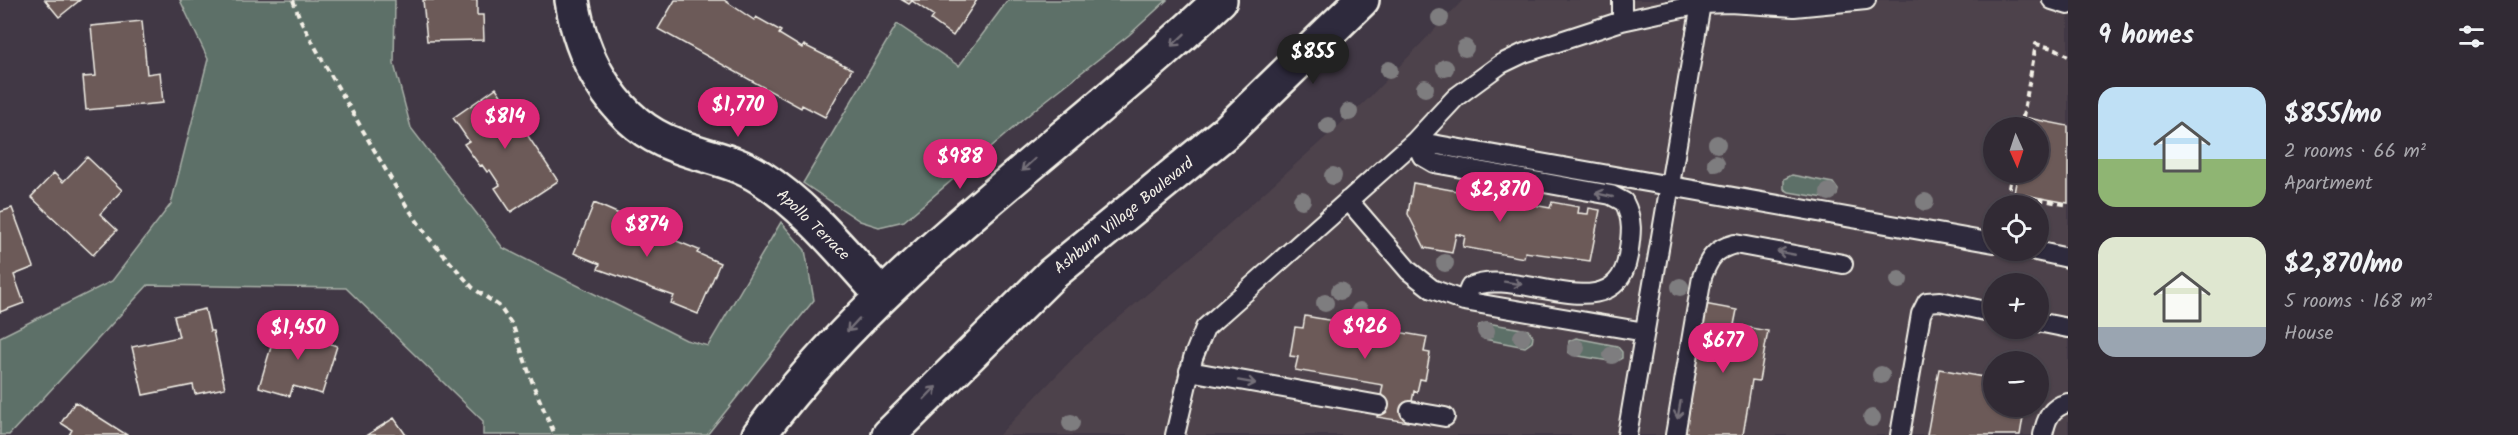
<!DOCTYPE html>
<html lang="en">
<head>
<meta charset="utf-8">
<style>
  :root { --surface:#312a34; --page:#39323c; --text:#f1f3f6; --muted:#a8a7ac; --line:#4c464f; --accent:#db2777 }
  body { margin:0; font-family:Kalam,sans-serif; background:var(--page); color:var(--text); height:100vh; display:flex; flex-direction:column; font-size:22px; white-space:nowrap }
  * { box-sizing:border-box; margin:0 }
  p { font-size:20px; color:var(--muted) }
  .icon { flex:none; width:33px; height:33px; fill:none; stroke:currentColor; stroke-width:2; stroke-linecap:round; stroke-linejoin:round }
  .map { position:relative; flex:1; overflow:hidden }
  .sheet { display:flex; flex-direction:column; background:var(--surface); width:450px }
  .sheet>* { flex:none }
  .needle { width:39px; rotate:177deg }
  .fabs { position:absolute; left:1983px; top:117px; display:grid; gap:12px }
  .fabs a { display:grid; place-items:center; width:66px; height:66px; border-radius:50%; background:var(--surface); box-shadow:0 2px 4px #0004,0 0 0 2px var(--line); font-size:30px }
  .price { position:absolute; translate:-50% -51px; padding:0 14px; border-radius:21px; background:var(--accent); color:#fff; font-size:20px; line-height:39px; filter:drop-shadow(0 2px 3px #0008) }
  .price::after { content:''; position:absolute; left:50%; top:36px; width:18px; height:14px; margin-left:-9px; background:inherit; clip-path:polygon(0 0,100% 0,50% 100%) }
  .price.current { background:#222; color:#fff }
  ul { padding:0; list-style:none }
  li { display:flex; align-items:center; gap:18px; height:150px; padding:0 30px }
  li span { display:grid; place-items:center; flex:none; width:168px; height:120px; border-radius:18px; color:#555 }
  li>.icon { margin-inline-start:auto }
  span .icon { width:72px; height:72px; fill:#fffc; stroke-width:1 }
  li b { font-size:26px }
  h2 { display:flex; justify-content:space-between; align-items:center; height:72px; padding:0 30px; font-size:26px }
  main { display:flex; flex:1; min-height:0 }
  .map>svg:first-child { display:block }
</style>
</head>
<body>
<main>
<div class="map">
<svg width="2068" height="435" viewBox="0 0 2068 435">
  <rect width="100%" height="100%" fill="#413845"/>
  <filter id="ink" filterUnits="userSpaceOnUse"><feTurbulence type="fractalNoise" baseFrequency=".0167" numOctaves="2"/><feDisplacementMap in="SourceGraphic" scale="12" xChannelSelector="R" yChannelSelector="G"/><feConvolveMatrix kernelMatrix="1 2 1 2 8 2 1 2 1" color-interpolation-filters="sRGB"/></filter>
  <g filter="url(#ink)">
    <!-- built -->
    <path fill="#4e424b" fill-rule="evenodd" d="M1463 0H2068V435H999L1083 348 1208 243 1366 101ZM1994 128H2038V172H1994ZM1994 206H2038V250H1994ZM1994 284H2038V328H1994ZM1994 362H2038V406H1994Z"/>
    <!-- green -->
    <path fill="#5d6f67" stroke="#a8b0a8" stroke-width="1.5" d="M180 0H395L394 64 411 128 503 248 686 340 708 346 781 222 805 250 814 300 707 435H483V421L346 288 148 285 9 435H0V337L112 281 171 204 208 59Z
      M1008 0H1167L1129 35 1039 106 904 221 879 227 860 221 803 183 897 24 959 66Z
      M1792 175 1833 183 1838 190 1837 195 1830 199 1789 192 1784 189V179Z
      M1487 323 1528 330 1533 336 1532 342 1525 347 1484 339 1478 330 1479 325Z
      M1576 338 1617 346 1622 352V358L1615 362 1573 355 1568 352 1569 341Z"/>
    <!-- building -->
    <path fill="#6c5a59" stroke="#f4f1e8" stroke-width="1.5" d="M45 0H80L59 17Z
      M423 0H477V15H483L484 40 427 41Z
      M675 0H724L754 20 756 17 781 31 779 34 802 48 804 45 852 69 825 117 802 105 801 108 658 29Z
      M902 0H977L953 36 931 20 934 16 912 1 909 4Z
      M142 21 147 74 160 72 163 103 86 110 83 77 96 76 91 26Z
      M496 88 558 181 511 212 495 188 500 185 490 170 487 172 482 165 480 166 464 144 469 141 453 118Z
      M2028 118 2068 126V203L2014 193 2018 172H2038V128H2026Z
      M87 157 122 190 100 214 117 230 93 255 31 197 54 173 63 182Z
      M1464 181 1513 190 1511 201 1550 208 1552 202 1579 207 1578 213 1588 214 1589 208 1600 210 1590 261 1525 252 1524 258 1463 247 1465 236 1456 234 1452 253 1425 248 1408 214 1413 183 1462 192Z
      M594 203 626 217 625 220 699 250 697 253 720 263 698 314 671 303 674 296 598 269 600 264 574 253Z
      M12 208 34 267 14 275 24 303 0 312V212Z
      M1704 304 1737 310 1734 325 1768 331 1759 381 1752 380 1743 435H1687V432L1681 431Z
      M205 309 210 331H213L225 388 195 394 193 385 143 395 132 347 179 337 174 316Z
      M1305 316 1427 337 1424 352 1430 353 1425 380 1420 379 1417 392 1414 391 1408 422 1377 417 1383 385 1295 370 1298 357 1290 356 1295 327 1303 328Z
      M301 325 331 334 328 343 337 346 322 394 293 386 290 396 259 387 277 327 298 334Z
      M1939 369 1994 379V406H2025L2020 435H1927Z
      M75 402 127 435H69L72 430 61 423Z
      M394 418 406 435H367Z"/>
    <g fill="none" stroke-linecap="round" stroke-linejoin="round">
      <!-- service casing -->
      <g stroke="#f4f1e8" stroke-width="22">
        <path id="service" d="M1622 0V21
          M2052 0 2068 5
          M1348 200 1409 271 1432 289 1464 301 1645 332
          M2031 250 2068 258
          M1464 301 1470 287C1517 265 1615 333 1628 256 1631 236 1634 221 1624 202L1611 195 1434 163 1422 156 1415 141 1456 97 1501 64 1524 53 1622 21 1701 4 1729 3 1794 7 1866 0
          M2038 322 2068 328
          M1189 371 1379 405
          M1410 411 1445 417
          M1175 435 1193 358 1205 328 1415 141 1994 243
          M1627 435 1701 4
          M1675 435 1702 277C1709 258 1715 249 1735 244L1843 264
          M1900 435 1921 314 1927 302 1940 301 1994 313
          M2043 435C2046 419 2051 407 2068 403"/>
      </g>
      <!-- minor casing -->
      <g stroke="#f4f1e8" stroke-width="38">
        <path id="minor" d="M572 0C580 54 610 115 663 140 694 155 730 158 760 177 807 207 844 254 881 294"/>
      </g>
      <!-- secondary casing -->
      <g stroke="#f4f1e8" stroke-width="38">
        <path id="secondary" d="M759 435C886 263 1067 145 1220 0
          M889 435 1052 274 1227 131 1362 0"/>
      </g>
      <!-- path -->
      <path stroke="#f4f1e8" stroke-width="4" stroke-dasharray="6 4.5" stroke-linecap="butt" d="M293 0 300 19 325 65 406 205 428 237 473 288 499 306 513 326 534 387 555 435
        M2021 128 2036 44 2056 49 2068 56
        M2012 172 2008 193 2068 205"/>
      <!-- service -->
      <use href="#service" stroke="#2f2a3d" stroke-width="18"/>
      <!-- minor -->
      <use href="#minor" stroke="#2f2a3d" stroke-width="33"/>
      <!-- secondary -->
      <use href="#secondary" stroke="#2f2a3d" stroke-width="33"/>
    </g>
    <!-- trees -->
    <g fill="#7e7d7f">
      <circle cx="1440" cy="18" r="9"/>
      <circle cx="1465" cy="48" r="9"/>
      <circle cx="1445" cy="68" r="9"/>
      <circle cx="1389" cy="70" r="9"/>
      <circle cx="1425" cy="88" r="9"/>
      <circle cx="1349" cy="112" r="9"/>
      <circle cx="1328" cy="126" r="9"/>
      <circle cx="1717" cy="144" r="9"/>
      <circle cx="1716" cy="163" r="9"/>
      <circle cx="1333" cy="176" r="9"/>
      <circle cx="1829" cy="192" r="9"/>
      <circle cx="1302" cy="200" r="9"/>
      <circle cx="1925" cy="202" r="9"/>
      <circle cx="1445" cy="263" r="9"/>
      <circle cx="1899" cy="280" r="9"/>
      <circle cx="1680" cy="287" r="9"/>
      <circle cx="1340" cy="291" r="9"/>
      <circle cx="1325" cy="303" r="9"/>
      <circle cx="1360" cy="311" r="9"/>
      <circle cx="1486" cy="331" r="9"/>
      <circle cx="1522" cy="337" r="9"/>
      <circle cx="1576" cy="348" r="9"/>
      <circle cx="1612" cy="355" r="9"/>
      <circle cx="1881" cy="375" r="9"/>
      <circle cx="1872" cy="418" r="9"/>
      <circle cx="1071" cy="423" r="9"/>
    </g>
    <!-- one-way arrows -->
    <defs><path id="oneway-shaft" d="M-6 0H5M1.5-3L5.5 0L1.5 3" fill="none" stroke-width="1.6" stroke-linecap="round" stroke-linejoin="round" transform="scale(1.5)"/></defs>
    <g stroke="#747079">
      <use href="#oneway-shaft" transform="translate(1178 40) rotate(137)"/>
      <use href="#oneway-shaft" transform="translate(1028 165) rotate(138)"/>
      <use href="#oneway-shaft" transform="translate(1604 195) rotate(-167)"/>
      <use href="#oneway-shaft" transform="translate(1786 253) rotate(-169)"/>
      <use href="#oneway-shaft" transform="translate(1513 283) rotate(9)"/>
      <use href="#oneway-shaft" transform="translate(853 325) rotate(133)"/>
      <use href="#oneway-shaft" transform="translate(1247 382) rotate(10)"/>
      <use href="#oneway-shaft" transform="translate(930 393) rotate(-46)"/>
      <use href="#oneway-shaft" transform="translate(1679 410) rotate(100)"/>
    </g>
  </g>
  <g text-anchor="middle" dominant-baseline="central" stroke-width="4.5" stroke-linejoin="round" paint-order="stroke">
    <!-- street labels -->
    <g font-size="16" fill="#f4f1e8" stroke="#2f2a3d">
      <text transform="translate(1124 216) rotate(-39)">Ashburn Village Boulevard</text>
      <text transform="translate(813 225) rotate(44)">Apollo Terrace</text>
    </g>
  </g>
</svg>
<div class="fabs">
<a><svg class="needle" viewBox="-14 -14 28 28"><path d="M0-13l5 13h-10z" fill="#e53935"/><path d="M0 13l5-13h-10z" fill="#a8a7ac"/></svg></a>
<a><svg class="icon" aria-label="locate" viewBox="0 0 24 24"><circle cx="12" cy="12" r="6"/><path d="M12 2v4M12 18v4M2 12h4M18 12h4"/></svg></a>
<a>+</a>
<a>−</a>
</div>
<b class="price current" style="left:1313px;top:85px">$855</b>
<b class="price" style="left:738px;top:138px">$1,770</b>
<b class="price" style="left:505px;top:150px">$814</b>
<b class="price" style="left:960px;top:190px">$988</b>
<b class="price" style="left:1500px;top:223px">$2,870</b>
<b class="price" style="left:647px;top:258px">$874</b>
<b class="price" style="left:1365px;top:360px">$926</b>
<b class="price" style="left:298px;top:361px">$1,450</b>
<b class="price" style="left:1723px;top:374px">$677</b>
</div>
<section class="sheet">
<h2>9 homes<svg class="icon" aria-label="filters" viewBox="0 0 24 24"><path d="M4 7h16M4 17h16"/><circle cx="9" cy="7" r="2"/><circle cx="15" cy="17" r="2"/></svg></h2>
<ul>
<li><span style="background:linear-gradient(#bfe0f5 60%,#8fb573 0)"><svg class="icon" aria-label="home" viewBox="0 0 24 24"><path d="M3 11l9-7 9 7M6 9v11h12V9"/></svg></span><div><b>$855/mo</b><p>2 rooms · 66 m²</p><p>Apartment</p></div></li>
<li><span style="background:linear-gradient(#dfe7d0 75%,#9aa5b1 0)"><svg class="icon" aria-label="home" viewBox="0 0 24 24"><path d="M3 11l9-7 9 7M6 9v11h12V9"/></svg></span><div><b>$2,870/mo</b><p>5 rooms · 168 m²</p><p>House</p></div></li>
</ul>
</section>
</main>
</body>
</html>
